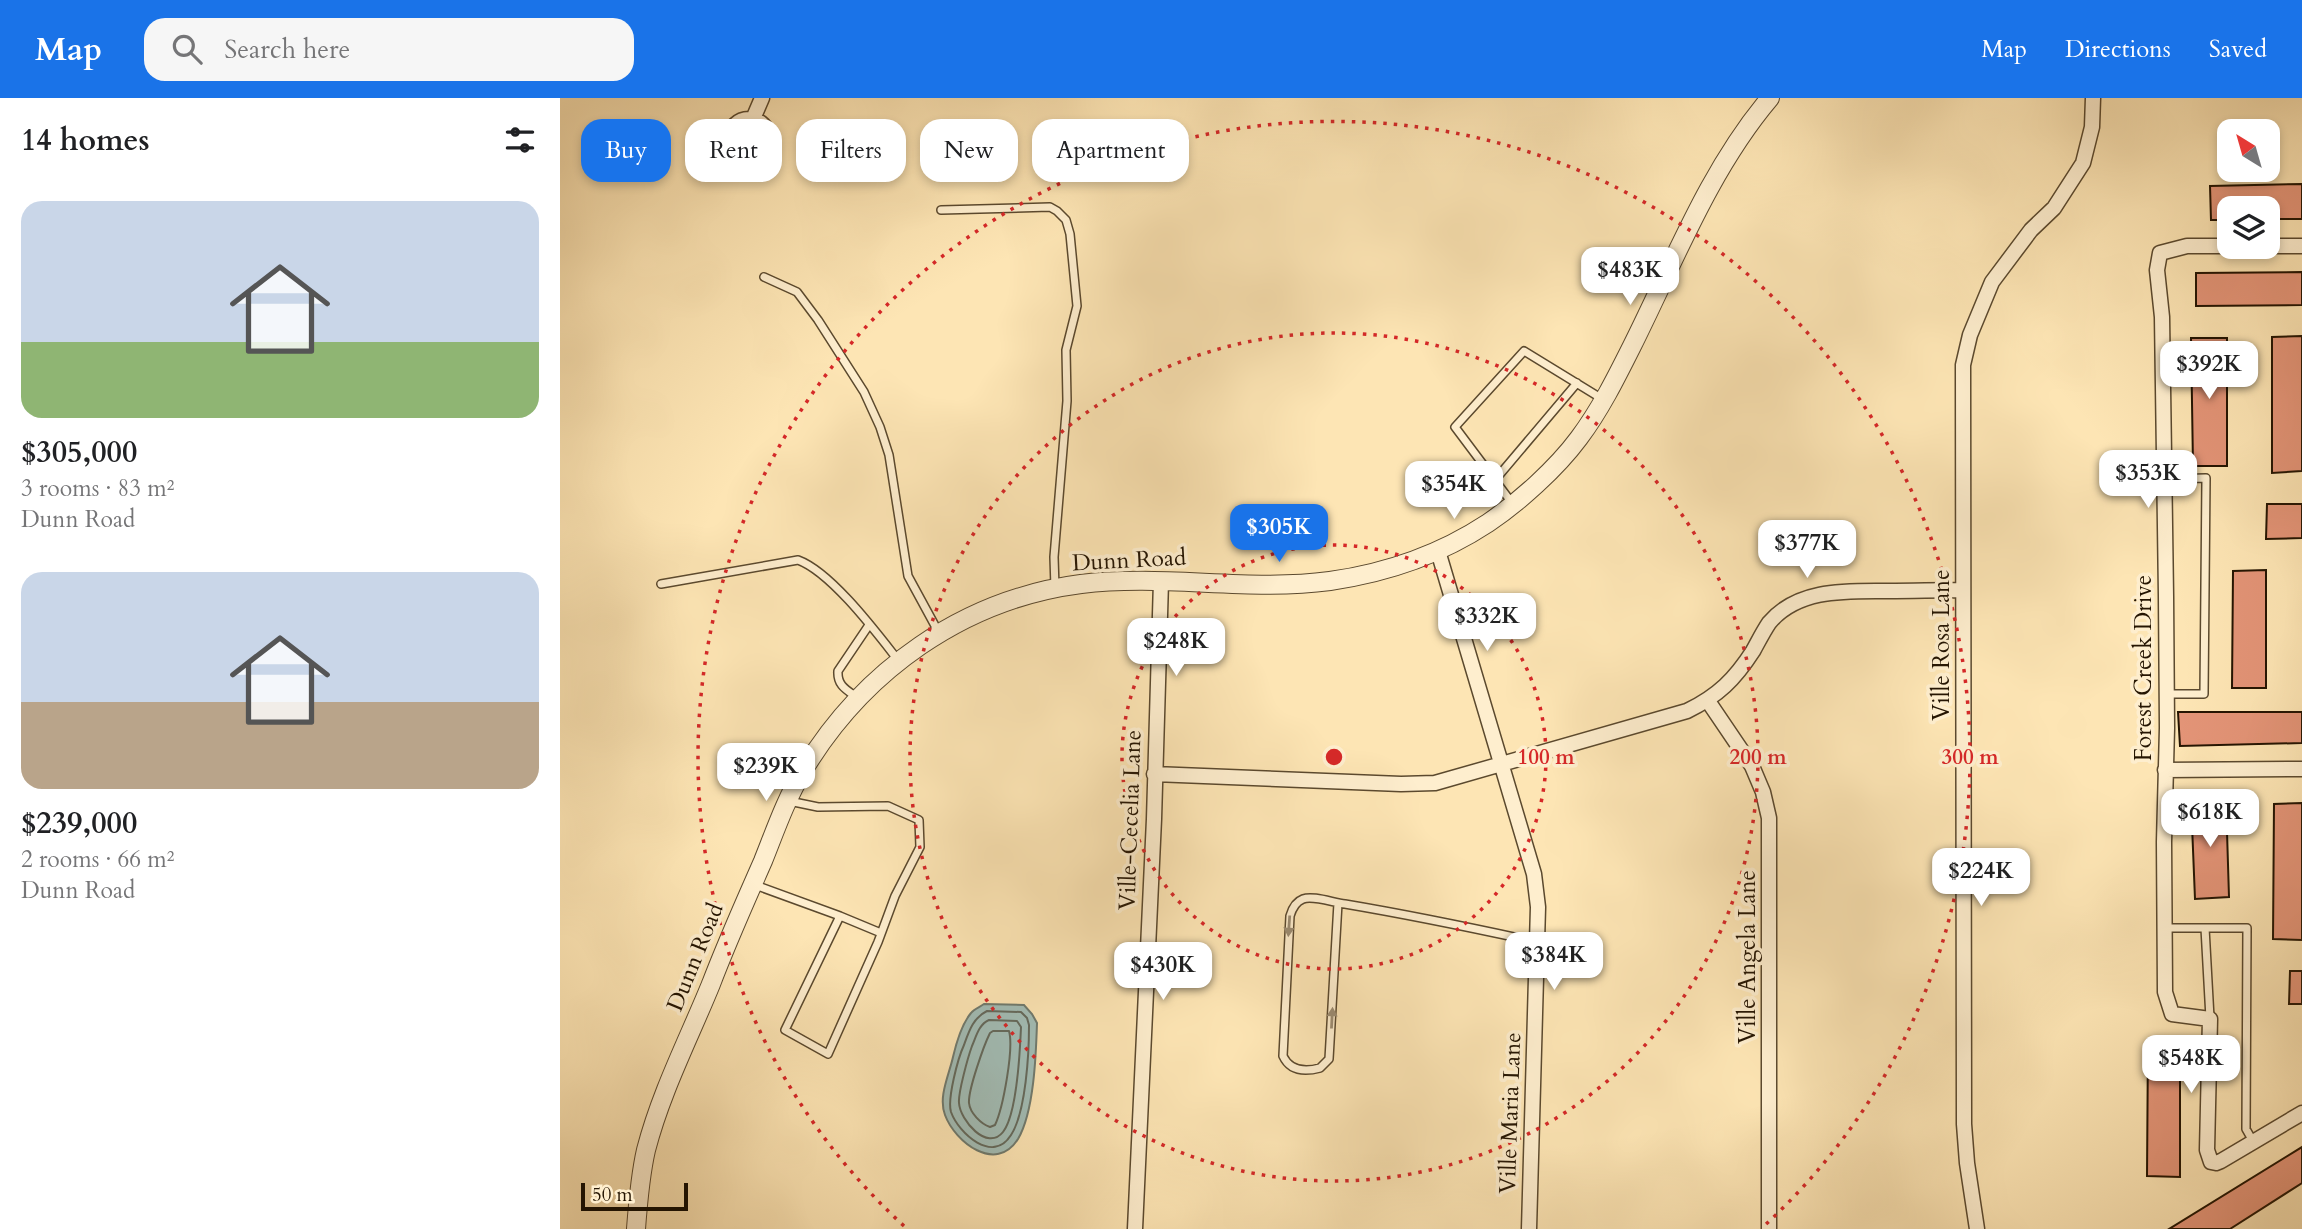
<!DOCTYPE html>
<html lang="en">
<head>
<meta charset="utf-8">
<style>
  :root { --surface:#fff; --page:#f6f6f6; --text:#202124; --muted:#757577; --accent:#1a73e8 }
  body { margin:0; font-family:Cardo,serif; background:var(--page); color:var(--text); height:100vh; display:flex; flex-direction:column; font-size:26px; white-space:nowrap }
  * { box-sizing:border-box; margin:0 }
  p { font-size:23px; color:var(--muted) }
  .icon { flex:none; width:38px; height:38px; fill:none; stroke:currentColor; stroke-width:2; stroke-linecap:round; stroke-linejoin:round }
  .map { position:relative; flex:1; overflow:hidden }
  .panel { display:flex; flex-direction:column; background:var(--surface); width:560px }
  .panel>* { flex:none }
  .guide { position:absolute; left:21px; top:21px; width:665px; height:63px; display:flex; gap:14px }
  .needle { width:46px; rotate:323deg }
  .fabs { position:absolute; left:1657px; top:21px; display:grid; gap:14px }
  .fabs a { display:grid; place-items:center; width:63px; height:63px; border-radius:14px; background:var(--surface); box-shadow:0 4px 10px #0003; font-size:35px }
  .scale { position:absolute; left:21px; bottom:18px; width:107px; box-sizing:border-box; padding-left:7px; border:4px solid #251502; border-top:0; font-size:19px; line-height:24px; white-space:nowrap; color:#251502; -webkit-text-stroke:5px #feeece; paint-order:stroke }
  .price { position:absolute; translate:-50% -60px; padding:0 16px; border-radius:14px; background:#fff; color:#222; font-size:23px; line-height:46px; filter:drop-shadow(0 2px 4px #0008) }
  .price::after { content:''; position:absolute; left:50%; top:42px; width:21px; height:16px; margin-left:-10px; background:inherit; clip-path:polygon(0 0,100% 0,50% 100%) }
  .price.current { background:var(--accent); color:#fff }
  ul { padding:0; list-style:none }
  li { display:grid; align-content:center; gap:14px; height:371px; padding:0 21px }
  li span { display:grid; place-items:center; height:217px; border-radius:21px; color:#555 }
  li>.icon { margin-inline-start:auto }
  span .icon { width:126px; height:126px; fill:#fffc; stroke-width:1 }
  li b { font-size:30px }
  h2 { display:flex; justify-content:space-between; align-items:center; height:84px; padding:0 21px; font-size:30px }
  .tag { padding:0 24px; border-radius:21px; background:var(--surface); box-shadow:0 4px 10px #0003; font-size:24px; line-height:63px }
  .tag.current { background:var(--accent); color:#fff }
  header { display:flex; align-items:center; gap:42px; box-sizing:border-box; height:98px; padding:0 35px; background:var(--accent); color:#fff }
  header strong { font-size:33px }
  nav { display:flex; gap:38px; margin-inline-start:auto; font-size:24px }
  .search { width:490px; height:63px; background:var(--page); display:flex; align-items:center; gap:18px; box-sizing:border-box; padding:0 24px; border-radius:21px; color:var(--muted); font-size:26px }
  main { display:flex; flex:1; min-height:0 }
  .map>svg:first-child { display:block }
</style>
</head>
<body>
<header>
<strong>Map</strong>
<div class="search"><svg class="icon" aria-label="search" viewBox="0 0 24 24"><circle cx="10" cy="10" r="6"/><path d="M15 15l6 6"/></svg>Search here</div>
<nav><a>Map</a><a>Directions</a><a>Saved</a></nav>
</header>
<main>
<section class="panel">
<h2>14 homes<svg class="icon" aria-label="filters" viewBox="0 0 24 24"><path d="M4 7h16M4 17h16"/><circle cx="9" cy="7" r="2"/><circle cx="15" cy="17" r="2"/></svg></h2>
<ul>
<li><span style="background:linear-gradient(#c9d6e8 65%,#8fb573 0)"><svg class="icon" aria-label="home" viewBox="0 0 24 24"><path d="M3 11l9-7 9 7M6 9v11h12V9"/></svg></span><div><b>$305,000</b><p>3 rooms · 83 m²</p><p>Dunn Road</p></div></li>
<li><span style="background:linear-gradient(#c9d6e8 60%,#b9a48a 0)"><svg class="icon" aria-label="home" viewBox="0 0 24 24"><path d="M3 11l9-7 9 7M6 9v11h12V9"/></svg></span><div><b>$239,000</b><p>2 rooms · 66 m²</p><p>Dunn Road</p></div></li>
</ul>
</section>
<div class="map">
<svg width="1742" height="1131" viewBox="0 0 1742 1131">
  <rect width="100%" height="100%" fill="#fde5b4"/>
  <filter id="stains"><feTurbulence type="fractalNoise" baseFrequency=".00286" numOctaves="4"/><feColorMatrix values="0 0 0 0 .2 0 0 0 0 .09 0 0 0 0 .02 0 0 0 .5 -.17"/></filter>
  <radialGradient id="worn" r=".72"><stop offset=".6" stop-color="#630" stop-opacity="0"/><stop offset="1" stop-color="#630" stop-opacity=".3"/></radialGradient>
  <!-- water -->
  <path fill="#a2bdb6" stroke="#707a6e" stroke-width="2" d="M424 906 464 907 472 916 477 925C476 957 474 1014 458 1041 436 1076 395 1044 385 1017 378 999 389 977 393 959 396 946 402 926 411 915 414 911 420 909 424 906Z"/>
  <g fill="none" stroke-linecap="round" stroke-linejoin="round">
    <!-- shore -->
    <path stroke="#64695c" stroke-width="2" d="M427 913 461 914 467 920 469 927C469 955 466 1014 451 1037 433 1066 399 1036 391 1014 387 1001 398 960 404 947 409 933 413 920 427 913Z
      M429 922 457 923 461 929C460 953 457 1016 443 1034 427 1054 400 1022 399 1005 398 995 408 959 412 948 416 939 419 926 429 922Z
      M433 933H449C454 951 443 1010 435 1027L430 1029C421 1026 410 1015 409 1005 408 992 424 947 430 935Z"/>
  </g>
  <!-- building -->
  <path fill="#e39477" stroke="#251502" stroke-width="2" d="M1742 86V121H1708V110H1670V122H1651L1650 88Z
    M1742 174V207L1636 208V175Z
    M1742 238V373L1712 375V239Z
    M1631 240H1667V368H1633Z
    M1707 406H1742V440L1706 441Z
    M1706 472V590H1672L1673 473Z
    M1618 614H1742V645L1620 648Z
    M1666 701 1669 799 1635 801 1631 702Z
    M1742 705V842L1713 841 1714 706Z
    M1730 873H1742V906H1729Z
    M1588 941H1620V1079L1587 1078Z
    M1742 1049V1085L1670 1131H1609Z"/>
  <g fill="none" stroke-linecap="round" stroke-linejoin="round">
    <!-- service casing -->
    <g stroke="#5b492e" stroke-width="10">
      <path id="service" d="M381 112 490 109 497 113 506 122 510 136 517 208 506 252 507 303 494 459 495 490
        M204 179 237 194 258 222 304 294 320 329 329 357 348 478 379 535
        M1605 381 1646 380 1644 596H1607
        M935 382 1017 285
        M952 405 895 329 964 253 1044 302
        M101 486 238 462C271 474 316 534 338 562
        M298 600C287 592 277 588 278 573L309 527
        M195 787 280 818 225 932 268 956 318 844 335 798 360 749 359 722 328 708 258 709 229 703
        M778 805 769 961 760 970C745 974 730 973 723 958L730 818C732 811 735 804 743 801 753 797 774 805 785 806 850 817 913 830 977 844
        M280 818 321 835
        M1605 830H1687L1686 1031 1694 1045
        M1645 830 1650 920"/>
    </g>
    <!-- minor casing -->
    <g stroke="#5b492e" stroke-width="17">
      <path id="minor" d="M193 21 202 0
        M169 41a20 20 0 1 1 40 0a20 20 0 1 1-40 0Z
        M1670 148H1627L1600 155 1597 172 1602 219 1606 498 1607 630 1604 744 1605 894 1612 916 1650 921 1647 1052 1651 1064 1656 1065 1661 1063 1742 1015
        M1708 148H1742
        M878 453 974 776 978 809 977 844 969 1131
        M1148 603 1192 668 1203 694 1209 720V1131
        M1605 672 1742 671
        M594 676 841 686 875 685 1127 613C1158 598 1175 581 1193 553 1198 544 1203 534 1209 525 1238 490 1287 493 1329 493 1353 493 1378 492 1403 492
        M575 1131 594 721 601 483
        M1417 1131 1407 1065 1404 1026 1403 267 1410 237 1432 184 1471 132 1494 110 1523 65 1532 29 1533 0"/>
    </g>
    <!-- tertiary casing -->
    <g stroke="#5b492e" stroke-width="20">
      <path id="tertiary" d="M76 1131C78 1104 80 1078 86 1052 101 994 129 940 151 886 167 844 185 804 203 763 215 733 226 701 243 673 303 573 403 501 521 486 604 476 688 494 770 483 826 475 881 456 928 425 959 404 996 371 1019 340 1040 312 1056 280 1072 248 1114 164 1149 72 1210 0"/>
    </g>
    <!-- service -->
    <use href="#service" stroke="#feeece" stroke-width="7"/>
    <!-- minor -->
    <use href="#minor" stroke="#feeece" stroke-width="14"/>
    <!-- tertiary -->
    <use href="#tertiary" stroke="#feeece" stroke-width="18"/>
  </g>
  <!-- one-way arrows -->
  <defs><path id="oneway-solid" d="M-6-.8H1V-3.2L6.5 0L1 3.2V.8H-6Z" transform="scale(1.75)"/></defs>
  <g fill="#9c8c72">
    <use href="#oneway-solid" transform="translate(729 828) rotate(94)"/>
    <use href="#oneway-solid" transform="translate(772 920) rotate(-87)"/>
  </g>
  <!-- distance rings -->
  <g fill="none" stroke="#d62828" stroke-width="3.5" stroke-dasharray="3.5 7">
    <circle cx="774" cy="659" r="212"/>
    <circle cx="774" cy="659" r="424"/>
    <path d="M344 1128A636 636 0 1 1 1204 1128"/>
  </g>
  <g text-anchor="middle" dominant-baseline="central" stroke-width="7" stroke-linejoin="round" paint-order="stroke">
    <!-- street labels -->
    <g font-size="23" fill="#251502" stroke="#feeece">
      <text transform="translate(569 462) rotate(-3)">Dunn Road</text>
      <text transform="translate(1381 547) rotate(-90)">Ville Rosa Lane</text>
      <text transform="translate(1583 570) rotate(-90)">Forest Creek Drive</text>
      <text transform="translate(570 722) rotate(-88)">Ville-Cecelia Lane</text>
      <text transform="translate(135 859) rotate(-68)">Dunn Road</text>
      <text transform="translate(1187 859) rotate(-90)">Ville Angela Lane</text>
      <text transform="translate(950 1015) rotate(-88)">Ville Maria Lane</text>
    </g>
  </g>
  <circle cx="774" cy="659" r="10" fill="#d62828" stroke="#feeece" stroke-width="3.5"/>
  <g font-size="21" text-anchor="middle" font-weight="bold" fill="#d62828" stroke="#feeece" stroke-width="7" stroke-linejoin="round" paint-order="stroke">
    <text x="986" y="666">100 m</text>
    <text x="1198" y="666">200 m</text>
    <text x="1410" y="666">300 m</text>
  </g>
  <rect width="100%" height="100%" filter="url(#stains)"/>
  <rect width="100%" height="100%" fill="url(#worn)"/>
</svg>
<div class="fabs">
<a><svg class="needle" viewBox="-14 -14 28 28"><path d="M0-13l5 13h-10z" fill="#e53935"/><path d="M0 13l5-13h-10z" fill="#757577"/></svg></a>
<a><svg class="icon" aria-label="layers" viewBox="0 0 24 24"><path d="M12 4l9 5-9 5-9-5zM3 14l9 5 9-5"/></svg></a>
</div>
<div class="scale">50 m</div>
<b class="price" style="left:1070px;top:209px">$483K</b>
<b class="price" style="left:1649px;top:303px">$392K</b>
<b class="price" style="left:1588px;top:412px">$353K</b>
<b class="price" style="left:894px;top:423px">$354K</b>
<b class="price current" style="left:719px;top:466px">$305K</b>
<b class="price" style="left:1247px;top:482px">$377K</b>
<b class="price" style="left:927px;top:555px">$332K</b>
<b class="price" style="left:616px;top:580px">$248K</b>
<b class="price" style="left:206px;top:705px">$239K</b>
<b class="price" style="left:1650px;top:751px">$618K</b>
<b class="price" style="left:1421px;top:810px">$224K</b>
<b class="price" style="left:994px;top:894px">$384K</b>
<b class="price" style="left:603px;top:904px">$430K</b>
<b class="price" style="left:1631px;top:997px">$548K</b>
<div class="guide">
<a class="tag current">Buy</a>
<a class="tag">Rent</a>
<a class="tag">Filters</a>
<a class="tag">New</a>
<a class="tag">Apartment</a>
</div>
</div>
</main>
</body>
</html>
